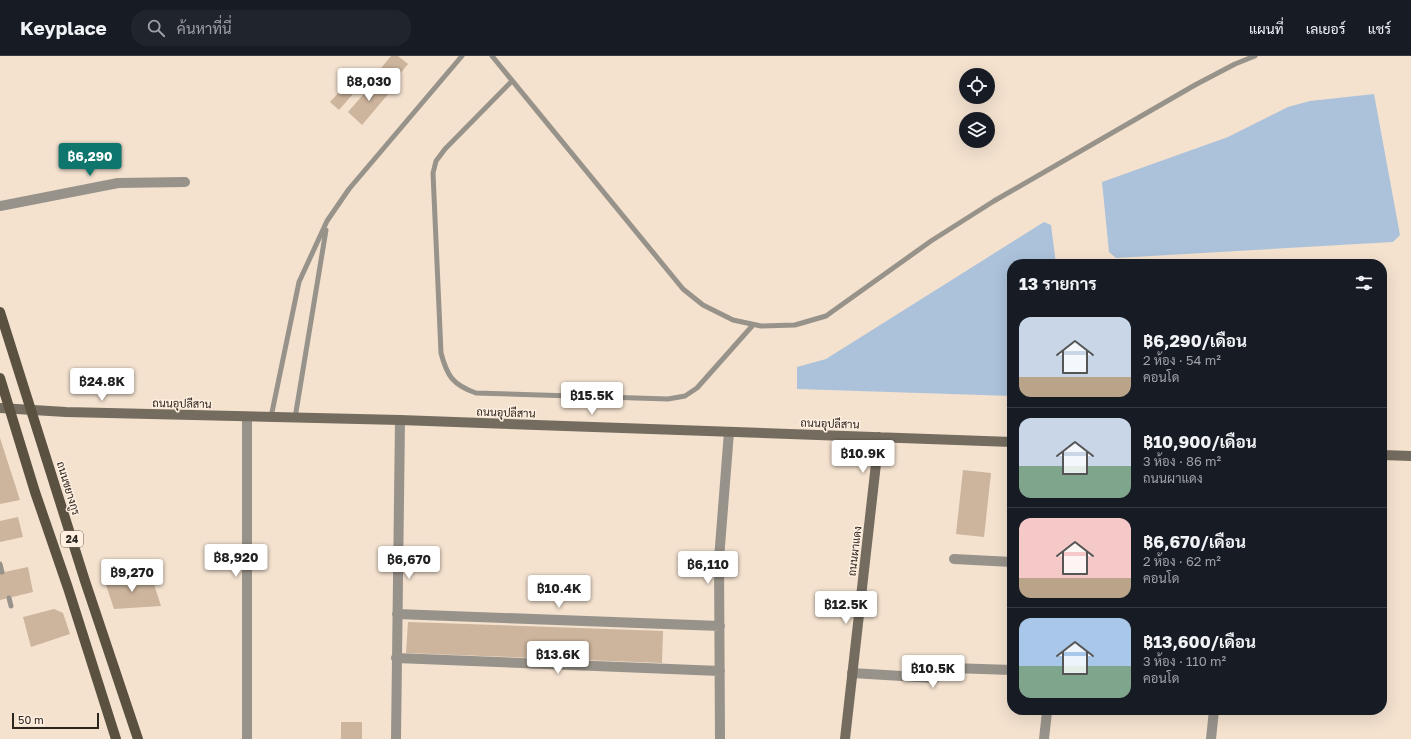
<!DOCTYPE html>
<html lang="th">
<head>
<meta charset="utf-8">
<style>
  :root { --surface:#171b24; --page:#20242c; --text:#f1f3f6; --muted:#9ea1a6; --line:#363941; --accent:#0f766e }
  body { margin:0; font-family:"Golos Text",Sarabun,sans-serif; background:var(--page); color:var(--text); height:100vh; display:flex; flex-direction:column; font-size:15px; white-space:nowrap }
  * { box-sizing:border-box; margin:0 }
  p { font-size:13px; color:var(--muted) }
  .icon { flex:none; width:22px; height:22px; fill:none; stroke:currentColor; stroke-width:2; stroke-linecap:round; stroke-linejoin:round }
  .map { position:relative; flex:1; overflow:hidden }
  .details { position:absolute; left:1007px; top:203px; width:380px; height:456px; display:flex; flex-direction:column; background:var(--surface); border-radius:16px; box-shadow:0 4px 16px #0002 }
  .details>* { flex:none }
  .controls { position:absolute; left:959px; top:12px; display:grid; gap:8px }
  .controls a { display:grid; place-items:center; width:36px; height:36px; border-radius:50%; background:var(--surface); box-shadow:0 4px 16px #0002; font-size:20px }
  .scale { position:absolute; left:12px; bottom:10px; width:87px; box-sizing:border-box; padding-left:4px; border:2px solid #2c251e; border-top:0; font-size:11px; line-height:14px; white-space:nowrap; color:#2c251e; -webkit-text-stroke:3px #feefe0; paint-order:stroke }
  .price { position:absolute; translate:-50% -34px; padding:0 9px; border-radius:4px; background:#fff; color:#222; font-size:13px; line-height:26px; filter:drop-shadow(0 1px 2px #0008) }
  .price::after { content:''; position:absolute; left:50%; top:24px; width:12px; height:9px; margin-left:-6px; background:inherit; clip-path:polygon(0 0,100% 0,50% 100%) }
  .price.on { background:var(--accent); color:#fff }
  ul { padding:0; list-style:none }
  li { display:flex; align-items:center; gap:12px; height:100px; padding:0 12px }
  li+li { border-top:1px solid var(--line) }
  li span { display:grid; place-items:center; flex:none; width:112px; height:80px; border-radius:12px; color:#555 }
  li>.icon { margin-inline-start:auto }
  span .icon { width:48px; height:48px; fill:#fffc; stroke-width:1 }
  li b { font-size:17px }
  h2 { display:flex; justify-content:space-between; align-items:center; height:48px; padding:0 12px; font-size:17px }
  header { display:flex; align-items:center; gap:24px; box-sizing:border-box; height:56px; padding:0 20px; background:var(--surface); border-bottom:1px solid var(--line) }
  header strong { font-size:19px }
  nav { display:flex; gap:22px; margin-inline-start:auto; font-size:14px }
  .search { width:280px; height:36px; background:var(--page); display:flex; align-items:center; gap:10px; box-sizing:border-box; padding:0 14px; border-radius:16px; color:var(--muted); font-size:15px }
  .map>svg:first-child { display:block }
</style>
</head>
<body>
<header>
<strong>Keyplace</strong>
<div class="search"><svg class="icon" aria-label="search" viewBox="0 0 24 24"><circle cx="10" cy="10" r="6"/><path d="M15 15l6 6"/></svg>ค้นหาที่นี่</div>
<nav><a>แผนที่</a><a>เลเยอร์</a><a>แชร์</a></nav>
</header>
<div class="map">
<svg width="1411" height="683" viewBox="0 0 1411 683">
  <rect width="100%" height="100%" fill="#f4e2cf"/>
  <!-- water -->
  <path fill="#abc2da" d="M1374 38 1400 179 1393 186 1116 202 1109 196 1102 126 1228 81 1288 51 1310 45Z
    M1044 166 1051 169 1056 208H1012V340L797 333V311L826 303Z"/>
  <!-- building -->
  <path fill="#ccb49d" d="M391 0H398L408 8 391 29 377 17Z
    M358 16 366 23 339 54 330 46Z
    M376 24 390 36 362 69 348 56Z
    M0 382 20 444 0 448Z
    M963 414 991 417 984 481 956 478Z
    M18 461 23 481 0 486V465Z
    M28 511 33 536 0 544V517Z
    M152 522 161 550 114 553 104 523Z
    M54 553 63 557 70 578 31 591 23 561Z
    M408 566 663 575 662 607 406 597Z
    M341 666H362V683H341Z"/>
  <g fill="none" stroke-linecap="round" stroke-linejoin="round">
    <!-- lane -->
    <path stroke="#98938a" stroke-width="5" d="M492 0 683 233 703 249 733 264 761 270 795 269 826 260 931 185 994 145 1195 29 1235 8 1255 0
      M512 25 445 93 436 105 433 117 441 297C447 320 453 329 476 337L668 343 685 340 697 332 753 269
      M271 361 299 226 327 165 349 133 462 0
      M295 362 326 174
      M0 508 2 516
      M9 542 11 550"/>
    <!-- street -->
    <path stroke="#98938a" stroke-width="10" d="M0 150 118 127 185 126
      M247 361V683
      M954 503 1012 506
      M397 558 720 570
      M396 602 720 615
      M852 617 935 622 951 612 1012 614
      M396 683 400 364
      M720 683 719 503 729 376
      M1044 683 1047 656
      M1211 683 1214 654"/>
    <!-- secondary -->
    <path stroke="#746c5f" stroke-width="10" d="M0 352 66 356 400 364 1012 386
      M1382 399 1411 400
      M845 683 879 381"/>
    <!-- primary -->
    <path stroke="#5a5141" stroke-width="10" d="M0 256 85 525 138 683
      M0 322 35 436 68 532 116 683"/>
  </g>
  <g text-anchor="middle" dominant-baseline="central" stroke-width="3" stroke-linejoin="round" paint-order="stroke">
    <!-- shield labels -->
    <rect fill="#feefe0" stroke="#6b6258" stroke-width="1" x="61" y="475" width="22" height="16" rx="3"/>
    <g font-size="10" font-weight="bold" fill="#2c251e">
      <text x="72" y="483">24</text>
    </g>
    <!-- street labels -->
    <g font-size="11" fill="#2c251e" stroke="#feefe0">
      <text transform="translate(182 347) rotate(1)">ถนนอุปลีสาน</text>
      <text transform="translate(506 356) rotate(2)">ถนนอุปลีสาน</text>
      <text transform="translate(830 367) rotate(2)">ถนนอุปลีสาน</text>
      <text transform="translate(69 432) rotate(73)">ถนนชยางกูร</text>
      <text transform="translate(854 495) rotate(-83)">ถนนผาแดง</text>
    </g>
  </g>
</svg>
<div class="controls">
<a><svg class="icon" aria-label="locate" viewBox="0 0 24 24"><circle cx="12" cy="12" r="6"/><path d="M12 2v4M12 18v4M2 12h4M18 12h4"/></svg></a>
<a><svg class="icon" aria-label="layers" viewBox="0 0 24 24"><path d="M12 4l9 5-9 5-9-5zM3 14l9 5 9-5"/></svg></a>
</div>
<div class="scale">50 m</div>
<b class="price" style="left:369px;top:46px">฿8,030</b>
<b class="price on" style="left:90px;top:121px">฿6,290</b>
<b class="price" style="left:102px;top:346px">฿24.8K</b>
<b class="price" style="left:592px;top:360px">฿15.5K</b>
<b class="price" style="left:863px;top:418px">฿10.9K</b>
<b class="price" style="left:236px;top:522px">฿8,920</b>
<b class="price" style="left:409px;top:524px">฿6,670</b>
<b class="price" style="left:708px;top:529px">฿6,110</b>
<b class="price" style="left:132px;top:537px">฿9,270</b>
<b class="price" style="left:559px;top:553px">฿10.4K</b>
<b class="price" style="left:846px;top:569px">฿12.5K</b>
<b class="price" style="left:558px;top:619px">฿13.6K</b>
<b class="price" style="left:933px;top:633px">฿10.5K</b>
<section class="details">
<h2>13 รายการ<svg class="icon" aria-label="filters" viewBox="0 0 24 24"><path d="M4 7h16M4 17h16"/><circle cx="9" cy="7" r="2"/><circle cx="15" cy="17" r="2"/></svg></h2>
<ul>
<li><span style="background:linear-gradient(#c9d6e8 75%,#b9a48a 0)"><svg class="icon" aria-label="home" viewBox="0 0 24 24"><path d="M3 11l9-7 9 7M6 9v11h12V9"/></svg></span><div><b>฿6,290/เดือน</b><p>2 ห้อง · 54 m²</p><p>คอนโด</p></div></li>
<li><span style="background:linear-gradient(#c9d6e8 60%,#7fa58c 0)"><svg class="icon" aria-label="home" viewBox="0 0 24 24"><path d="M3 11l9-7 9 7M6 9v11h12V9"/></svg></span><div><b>฿10,900/เดือน</b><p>3 ห้อง · 86 m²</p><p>ถนนผาแดง</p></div></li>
<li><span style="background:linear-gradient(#f6c9c9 75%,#b9a48a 0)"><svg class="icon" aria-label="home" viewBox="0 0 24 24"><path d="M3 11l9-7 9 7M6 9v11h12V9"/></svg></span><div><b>฿6,670/เดือน</b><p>2 ห้อง · 62 m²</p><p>คอนโด</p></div></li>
<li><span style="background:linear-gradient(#a9c7e8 60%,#7fa58c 0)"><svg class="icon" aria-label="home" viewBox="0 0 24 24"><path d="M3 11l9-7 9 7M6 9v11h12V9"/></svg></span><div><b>฿13,600/เดือน</b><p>3 ห้อง · 110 m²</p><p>คอนโด</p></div></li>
</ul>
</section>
</div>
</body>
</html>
